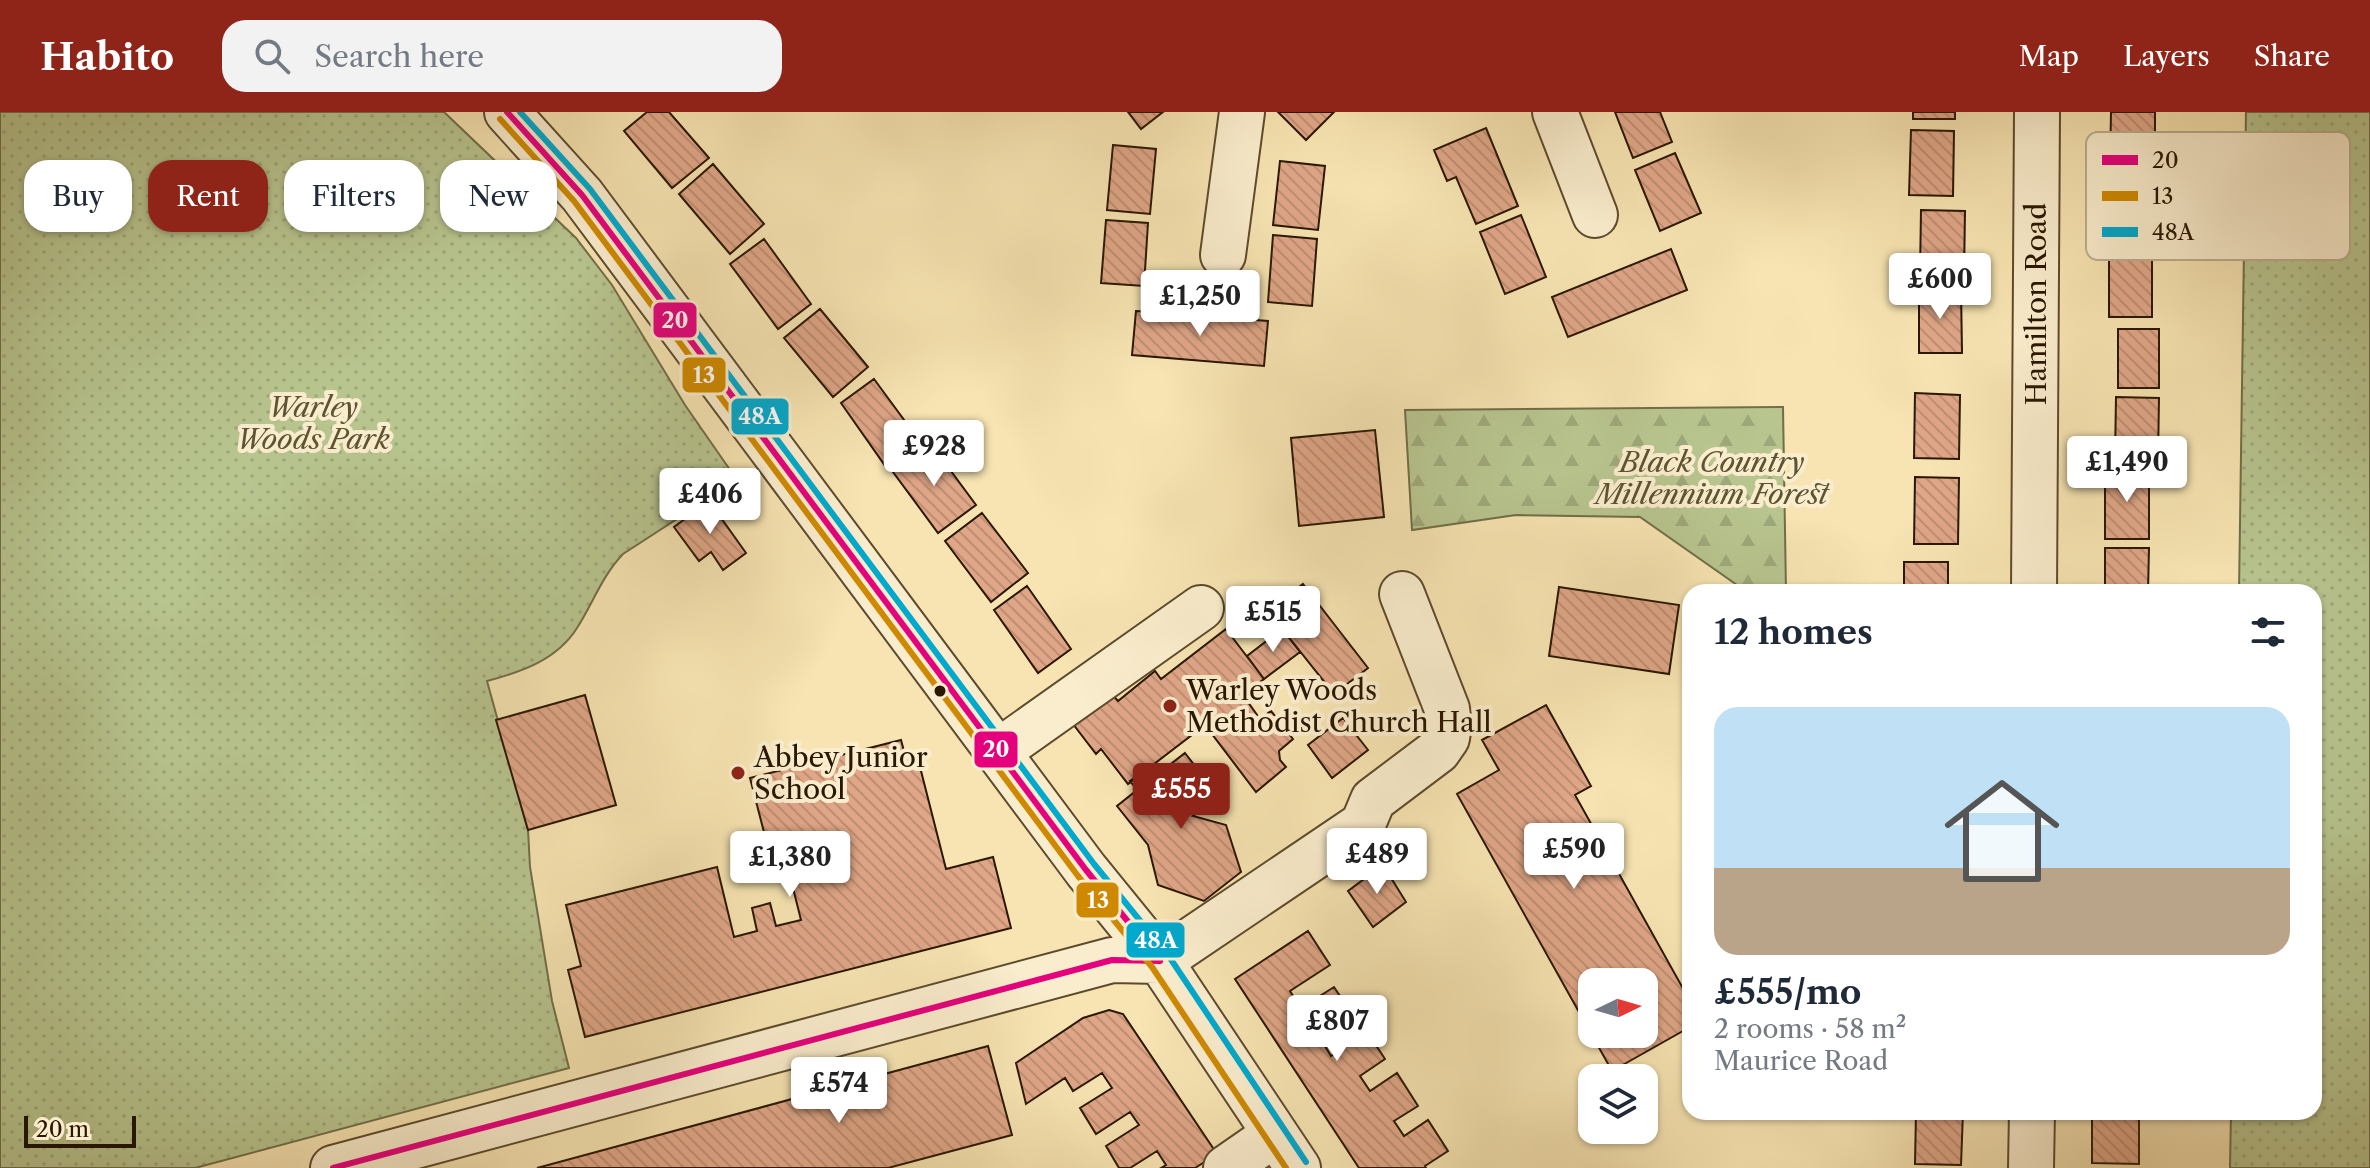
<!DOCTYPE html>
<html lang="en">
<head>
<meta charset="utf-8">
<style>
  :root { --surface:#fff; --page:#f2f2f3; --text:#1f2937; --muted:#747a83; --accent:#8f2418 }
  body { margin:0; font-family:"Libre Caslon Text",serif; background:var(--page); color:var(--text); height:100vh; display:flex; flex-direction:column; font-size:30px; white-space:nowrap }
  * { box-sizing:border-box; margin:0 }
  p { font-size:26px; color:var(--muted) }
  .icon { flex:none; width:44px; height:44px; fill:none; stroke:currentColor; stroke-width:2; stroke-linecap:round; stroke-linejoin:round }
  .map { position:relative; flex:1; overflow:hidden }
  .sheet { position:absolute; left:1682px; top:472px; width:640px; height:536px; display:flex; flex-direction:column; background:var(--surface); border-radius:24px; box-shadow:0 2px 6px #0004 }
  .sheet>* { flex:none }
  .hud { position:absolute; left:24px; top:48px; width:760px; height:72px; display:flex; gap:16px }
  .needle { width:52px; rotate:85deg }
  .controls { position:absolute; left:1578px; top:856px; display:grid; gap:16px }
  .controls a { display:grid; place-items:center; width:80px; height:80px; border-radius:16px; background:var(--surface); box-shadow:0 2px 6px #0004; font-size:40px }
  .scale { position:absolute; left:24px; bottom:20px; width:112px; box-sizing:border-box; padding-left:8px; border:4px solid #2a1700; border-top:0; font-size:22px; line-height:28px; white-space:nowrap; color:#2a1700; -webkit-text-stroke:6px #faedcd; paint-order:stroke }
  .price { position:absolute; translate:-50% -68px; padding:0 18px; border-radius:8px; background:#fff; color:#222; font-size:26px; line-height:52px; filter:drop-shadow(0 2px 4px #0008) }
  .price::after { content:''; position:absolute; left:50%; top:48px; width:24px; height:18px; margin-left:-12px; background:inherit; clip-path:polygon(0 0,100% 0,50% 100%) }
  .price.on { background:var(--accent); color:#fff }
  ul { padding:0; list-style:none }
  li { display:grid; align-content:center; gap:16px; height:424px; padding:0 32px }
  li span { display:grid; place-items:center; height:248px; border-radius:24px; color:#555 }
  li>.icon { margin-inline-start:auto }
  span .icon { width:144px; height:144px; fill:#fffc; stroke-width:1 }
  li b { font-size:34px }
  h2 { display:flex; justify-content:space-between; align-items:center; height:96px; padding:0 32px; font-size:34px }
  .pill { padding:0 28px; border-radius:24px; background:var(--surface); box-shadow:0 2px 6px #0004; font-size:28px; line-height:72px }
  .pill.on { background:var(--accent); color:#fff }
  header { display:flex; align-items:center; gap:48px; box-sizing:border-box; height:112px; padding:0 40px; background:var(--accent); color:#fff }
  header strong { font-size:38px }
  nav { display:flex; gap:44px; margin-inline-start:auto; font-size:28px }
  .search { width:560px; height:72px; background:var(--page); display:flex; align-items:center; gap:20px; box-sizing:border-box; padding:0 28px; border-radius:24px; color:var(--muted); font-size:30px }
  .map>svg:first-child { display:block }
</style>
</head>
<body>
<header>
<strong>Habito</strong>
<div class="search"><svg class="icon" aria-label="search" viewBox="0 0 24 24"><circle cx="10" cy="10" r="6"/><path d="M15 15l6 6"/></svg>Search here</div>
<nav><a>Map</a><a>Layers</a><a>Share</a></nav>
</header>
<div class="map">
<svg width="2370" height="1056" viewBox="0 0 2370 1056">
  <defs>
    <pattern id="forest-firs" width="22" height="20" patternUnits="userSpaceOnUse" patternTransform="scale(2)"><rect width="22" height="20" fill="#b8c58f"/><path d="M5 1l3.5 6h-7zM16 11l3.5 6h-7z" fill="#9ea87a"/></pattern>
    <pattern id="park-dots" width="8" height="8" patternUnits="userSpaceOnUse" patternTransform="scale(2)"><rect width="8" height="8" fill="#b8c58f"/><path d="M2 2h.1M6 6h.1" fill="none" stroke="#9ea87a" stroke-width="1.8" stroke-linecap="round"/></pattern>
    <pattern id="building-back-hatch" width="6" height="6" patternUnits="userSpaceOnUse" patternTransform="scale(2)"><rect width="6" height="6" fill="#dfa687"/><path d="M-1 5l2 2M0 0l6 6M5-1l2 2" fill="none" stroke="#c08e73"/></pattern>
  </defs>
  <rect width="100%" height="100%" fill="#f7e4b2"/>
  <filter id="stains"><feTurbulence type="fractalNoise" baseFrequency=".0025" numOctaves="4"/><feColorMatrix values="0 0 0 0 .2 0 0 0 0 .09 0 0 0 0 .02 0 0 0 .5 -.17"/></filter>
  <radialGradient id="worn" r=".72"><stop offset=".6" stop-color="#630" stop-opacity="0"/><stop offset="1" stop-color="#630" stop-opacity=".3"/></radialGradient>
  <!-- forest -->
  <path fill="url(#forest-firs)" stroke="#716e48" stroke-width="2" d="M1783 295 1786 480H1747L1640 405 1516 403 1412 418 1405 298Z"/>
  <!-- park -->
  <path fill="url(#park-dots)" stroke="#716e48" stroke-width="2" d="M0 0H444L576 126 612 173 685 293 737 368 623 442C602 464 593 491 577 516 557 548 521 560 487 569L528 718 530 755 552 889 569 956 195 1056H0Z
    M2246 0H2370V1056H2230L2231 1000H2314V480H2239Z"/>
  <!-- building -->
  <path fill="url(#building-back-hatch)" stroke="#2a1700" stroke-width="2" fill-rule="evenodd" d="M647 0H669L709 46 672 76 624 19Z
    M1128 0H1163L1141 17Z
    M1278 0H1334L1306 28Z
    M1615 0H1660L1672 30 1633 46Z
    M1913 0H1955V7H1913Z
    M2111 0H2155V56L2110 55Z
    M1486 16 1518 94 1476 112 1456 65 1447 69 1434 38Z
    M1911 18 1954 19 1953 84 1909 83Z
    M1113 33 1156 37 1150 102 1107 98Z
    M1675 41 1701 101 1660 119 1635 58Z
    M1280 49 1325 54 1318 118 1273 113Z
    M713 52 764 112 730 142 679 82Z
    M1921 98 1965 99 1964 163 1920 162Z
    M1521 103 1546 165 1505 182 1480 120Z
    M1106 108 1148 111 1144 174 1101 171Z
    M1273 123 1317 127 1312 194 1268 190Z
    M764 127 811 192 778 217 730 152Z
    M1671 137 1687 178 1568 225 1552 185Z
    M2109 138 2152 139V205H2109Z
    M1919 177H1961L1962 241H1919Z
    M820 197 868 255 833 285 784 226Z
    M1136 199 1268 209 1264 254 1132 243Z
    M2118 217H2159V276H2118Z
    M874 267 921 331 886 355 841 291Z
    M1915 281 1960 283 1959 347 1914 346Z
    M2116 285 2159 286 2158 348 2115 347Z
    M1375 318 1384 405 1299 414 1291 326Z
    M931 332 976 393 938 421 893 360Z
    M2105 358H2149V427H2105Z
    M1915 365 1959 366 1958 432H1914Z
    M709 389 746 441 723 458 711 440 699 449 674 415Z
    M982 401 1028 461 991 490 945 429Z
    M2105 436H2149L2148 480H2105Z
    M1904 450H1948V480H1904Z
    M1303 472 1368 556 1334 582 1268 499Z
    M1027 474 1071 537 1038 561 994 498Z
    M1559 475 1679 493 1669 562 1549 544Z
    M1226 517 1264 567 1243 583 1260 607 1271 599 1293 627 1279 639 1280 648 1286 655 1256 680 1205 613 1128 672 1101 637 1096 642 1070 608 1110 579 1118 589 1155 559 1161 567Z
    M1282 517 1300 540 1264 567 1247 544Z
    M585 583 616 693 528 718 496 608Z
    M1546 593 1591 674 1575 683 1690 889V915L1612 959 1457 682 1499 658 1482 628ZM1592 870H1644V922H1592Z
    M1343 606 1368 638 1332 666 1308 633Z
    M901 628 908 654 919 651 946 757 993 745 1011 816 585 925 568 858 581 854 566 793 717 755 734 825 757 819 752 796 770 791 776 814 801 808 780 724 766 728 750 666Z
    M1185 641 1209 672 1190 687 1200 700 1193 704 1226 713 1241 760 1204 789 1158 773 1148 733 1117 694 1137 678 1130 669 1149 656 1154 665Z
    M1383 753 1406 790 1373 815 1348 779Z
    M1308 819 1330 853 1290 879 1301 896 1334 875 1350 899 1317 921 1331 944 1367 920 1385 947 1360 964 1370 979 1397 961 1418 994 1394 1009 1404 1024 1428 1008 1448 1039 1425 1054 1426 1056H1359L1235 867Z
    M1109 898 1123 902 1217 1042 1195 1056H1161L1166 1053 1157 1039 1130 1056H1119L1106 1034 1139 1013 1130 1000 1096 1022 1080 996 1112 976 1102 961 1073 979 1065 966 1026 992 1016 951 1083 906Z
    M988 934 1012 1023 888 1056H537Z
    M1916 1000H1963L1961 1053 1915 1052Z
    M2092 1000H2139V1052L2092 1051Z"/>
  <g fill="none" stroke-linecap="round" stroke-linejoin="round">
    <!-- minor casing -->
    <g stroke="#5d4a2c" stroke-width="48">
      <path id="minor" d="M507 0 582 83 1086 758 1160 849 1298 1056
        M1555 0 1595 103
        M1223 143 1242 0
        M2034 480 2037 0
        M999 639 1201 496
        M1160 849 1363 712 1373 688 1438 639 1447 626 1449 613 1447 597 1402 482
        M333 1056 1112 848 1160 849
        M1226 1056 1275 1022
        M2031 1056 2032 1000"/>
    </g>
    <!-- minor -->
    <use href="#minor" stroke="#faedcd" stroke-width="44"/>
    <!-- bus-1 casing -->
    <g stroke="#faedcd" stroke-width="12">
      <path id="bus-1" d="M507 0 582 83 1086 758 1160 849
        M333 1056 1112 848 1160 849"/>
    </g>
    <!-- bus-2 casing -->
    <g stroke="#faedcd" stroke-width="12">
      <path id="bus-2" d="M500 7 574 89 1078 764 1152 855 1286 1056"/>
    </g>
    <!-- bus-3 casing -->
    <g stroke="#faedcd" stroke-width="12">
      <path id="bus-3" d="M520 0 590 77 1094 752 1168 843 1306 1050"/>
    </g>
    <!-- bus-1 -->
    <use href="#bus-1" stroke="#e5007d" stroke-width="6"/>
    <!-- bus-2 -->
    <use href="#bus-2" stroke="#ce8900" stroke-width="6"/>
    <!-- bus-3 -->
    <use href="#bus-3" stroke="#00a9ce" stroke-width="6"/>
  </g>
  <!-- markers -->
  <circle fill="#2a1700" stroke="#faedcd" stroke-width="3" cx="940" cy="579" r="7"/>
  <g fill="#8f2418" stroke="#faedcd" stroke-width="3">
    <circle cx="1170" cy="594" r="8"/>
    <circle cx="738" cy="661" r="8"/>
  </g>
  <g text-anchor="middle" dominant-baseline="central" stroke-width="8" stroke-linejoin="round" paint-order="stroke">
    <!-- street labels -->
    <g font-size="28" fill="#2a1700" stroke="#faedcd">
      <text transform="translate(2036 192) rotate(-90)">Hamilton Road</text>
    </g>
    <!-- park labels -->
    <g font-size="28" font-style="italic" fill="#5c5432" stroke="#faedcd">
      <text x="313" y="295">Warley<tspan x="313" dy="32">Woods Park</tspan></text>
      <text x="1712" y="350">Black Country<tspan x="1712" dy="32">Millennium Forest</tspan></text>
    </g>
    <!-- poi labels -->
    <g font-size="28" fill="#2a1700" stroke="#faedcd" text-anchor="start">
      <text x="1186" y="578">Warley Woods<tspan x="1186" dy="32">Methodist Church Hall</tspan></text>
      <text x="754" y="645">Abbey Junior<tspan x="754" dy="32">School</tspan></text>
    </g>
  </g>
  <!-- legend -->
  <rect x="2086" y="20" width="264" height="128" rx="12" fill="#faedcd" stroke="#bcad90" stroke-width="2"/>
  <rect x="2102" y="43" width="36" height="10" fill="#e5007d"/>
  <rect x="2102" y="79" width="36" height="10" fill="#ce8900"/>
  <rect x="2102" y="115" width="36" height="10" fill="#00a9ce"/>
  <g font-size="22" fill="#2a1700">
    <text x="2152" y="56">20</text>
    <text x="2152" y="92">13</text>
    <text x="2152" y="128">48A</text>
  </g>
  <g stroke="#faedcd" stroke-width="3">
    <rect x="652" y="189" width="46" height="38" rx="8" fill="#e5007d"/>
    <rect x="681" y="244" width="46" height="38" rx="8" fill="#ce8900"/>
    <rect x="730" y="285" width="60" height="39" rx="8" fill="#00a9ce"/>
    <rect x="973" y="618" width="46" height="39" rx="8" fill="#e5007d"/>
    <rect x="1075" y="769" width="45" height="38" rx="8" fill="#ce8900"/>
    <rect x="1125" y="809" width="61" height="38" rx="8" fill="#00a9ce"/>
  </g>
  <g font-size="22" text-anchor="middle" font-weight="bold" fill="#fff">
    <text x="675" y="216">20</text>
    <text x="704" y="271">13</text>
    <text x="760" y="312">48A</text>
    <text x="996" y="645">20</text>
    <text x="1098" y="796">13</text>
    <text x="1156" y="836">48A</text>
  </g>
  <rect width="100%" height="100%" filter="url(#stains)"/>
  <rect width="100%" height="100%" fill="url(#worn)"/>
</svg>
<div class="controls">
<a><svg class="needle" viewBox="-14 -14 28 28"><path d="M0-13l5 13h-10z" fill="#e53935"/><path d="M0 13l5-13h-10z" fill="#747a83"/></svg></a>
<a><svg class="icon" aria-label="layers" viewBox="0 0 24 24"><path d="M12 4l9 5-9 5-9-5zM3 14l9 5 9-5"/></svg></a>
</div>
<div class="scale">20 m</div>
<b class="price" style="left:1940px;top:209px">£600</b>
<b class="price" style="left:1200px;top:226px">£1,250</b>
<b class="price" style="left:934px;top:376px">£928</b>
<b class="price" style="left:2127px;top:392px">£1,490</b>
<b class="price" style="left:710px;top:424px">£406</b>
<b class="price" style="left:1273px;top:542px">£515</b>
<b class="price on" style="left:1181px;top:719px">£555</b>
<b class="price" style="left:1574px;top:779px">£590</b>
<b class="price" style="left:1377px;top:784px">£489</b>
<b class="price" style="left:790px;top:787px">£1,380</b>
<b class="price" style="left:1337px;top:951px">£807</b>
<b class="price" style="left:839px;top:1013px">£574</b>
<div class="hud">
<a class="pill">Buy</a>
<a class="pill on">Rent</a>
<a class="pill">Filters</a>
<a class="pill">New</a>
</div>
<section class="sheet">
<h2>12 homes<svg class="icon" aria-label="filters" viewBox="0 0 24 24"><path d="M4 7h16M4 17h16"/><circle cx="9" cy="7" r="2"/><circle cx="15" cy="17" r="2"/></svg></h2>
<ul>
<li><span style="background:linear-gradient(#bfe0f5 65%,#b9a48a 0)"><svg class="icon" aria-label="home" viewBox="0 0 24 24"><path d="M3 11l9-7 9 7M6 9v11h12V9"/></svg></span><div><b>£555/mo</b><p>2 rooms · 58 m²</p><p>Maurice Road</p></div></li>
</ul>
</section>
</div>
</body>
</html>
